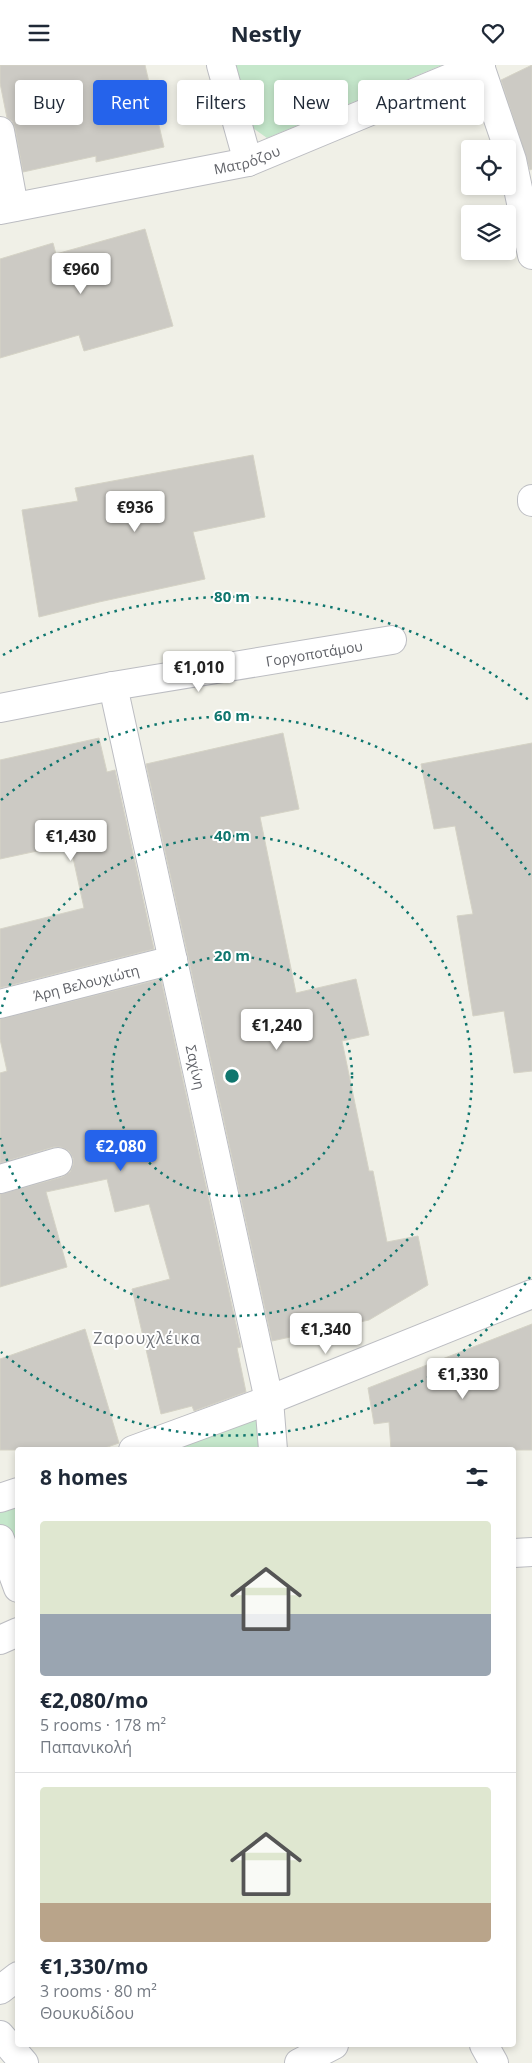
<!DOCTYPE html>
<html lang="en">
<head>
<meta charset="utf-8">
<style>
  :root { --surface:#fff; --page:#f6f6f7; --text:#1f2937; --muted:#747a83; --line:#e0e1e3; --accent:#2563eb }
  body { margin:0; font-family:"Open Sans",sans-serif; background:var(--page); color:var(--text); height:100vh; display:flex; flex-direction:column; font-size:19px; white-space:nowrap }
  * { box-sizing:border-box; margin:0 }
  p { font-size:16px; color:var(--muted) }
  .icon { flex:none; width:28px; height:28px; fill:none; stroke:currentColor; stroke-width:2; stroke-linecap:round; stroke-linejoin:round }
  .map { position:relative; flex:1; overflow:hidden }
  .details { position:absolute; left:15px; top:1382px; width:501px; height:600px; display:flex; flex-direction:column; background:var(--surface); border-radius:5px; box-shadow:0 2px 8px #0003 }
  .details>* { flex:none }
  .hud { position:absolute; left:15px; top:15px; width:502px; height:45px; display:flex; gap:10px }
  .tools { position:absolute; left:461px; top:75px; display:grid; gap:10px }
  .tools a { display:grid; place-items:center; width:55px; height:55px; border-radius:5px; background:var(--surface); box-shadow:0 2px 8px #0003; font-size:25px }
  .price { position:absolute; translate:-50% -42px; padding:0 11px; border-radius:5px; background:#fff; color:#222; font-size:16px; line-height:32px; filter:drop-shadow(0 1px 2px #0008) }
  .price::after { content:''; position:absolute; left:50%; top:30px; width:15px; height:11px; margin-left:-8px; background:inherit; clip-path:polygon(0 0,100% 0,50% 100%) }
  .price.selected { background:var(--accent); color:#fff }
  ul { padding:0; list-style:none }
  li { display:grid; align-content:center; gap:10px; height:265px; padding:0 25px }
  li+li { border-top:1px solid var(--line) }
  li span { display:grid; place-items:center; height:155px; border-radius:5px; color:#555 }
  li>.icon { margin-inline-start:auto }
  span .icon { width:90px; height:90px; fill:#fffc; stroke-width:1 }
  li b { font-size:21px }
  h2 { display:flex; justify-content:space-between; align-items:center; height:60px; padding:0 25px; font-size:21px }
  .tag { padding:0 18px; border-radius:5px; background:var(--surface); box-shadow:0 2px 8px #0003; font-size:18px; line-height:45px }
  .tag.selected { background:var(--accent); color:#fff }
  header { display:flex; justify-content:space-between; align-items:center; height:65px; padding:0 25px; background:var(--surface); font-size:22px; font-weight:700 }
  .map>svg:first-child { display:block }
</style>
</head>
<body>
<header><svg class="icon" aria-label="menu" viewBox="0 0 24 24"><path d="M4 6h16M4 12h16M4 18h16"/></svg>Nestly<svg class="icon" aria-label="heart" viewBox="0 0 24 24"><path d="M12 20l-8-8c-3-5 5-10 8-4 3-6 11-1 8 4z"/></svg></header>
<div class="map">
<svg width="532" height="1998" viewBox="0 0 532 1998">
  <rect width="100%" height="100%" fill="#f0f0e7"/>
  <!-- green -->
  <path fill="#c5e7cb" d="M236 0H442L267 73 253 63Z
    M269 1335 273 1385H133Z
    M17 1427V1523L0 1474V1433Z"/>
  <!-- building -->
  <path fill="#cccac4" stroke="#d5d3c6" d="M0 0H145L164 82 96 97V91L23 107 15 63 12 56 7 53 0 18Z
    M532 0V104L530 105 501 15Z
    M145 164 173 261 84 286 79 270 0 293V194L53 178 56 189Z
    M253 390 265 452 193 467 205 514 99 537 39 552 22 445 78 436 75 423Z
    M283 668 299 744 260 752 296 928 356 914 369 970 342 976 369 1106H373L387 1177 418 1171 428 1220 369 1255 272 1276 146 699Z
    M99 673 107 707 115 705 154 884 0 923V864L84 843 70 779 0 794V695Z
    M532 678V1006L514 1008 504 946 473 951 457 851 473 849 455 761 434 764 421 699Z
    M161 914 241 1282 237 1283 246 1327 194 1346 192 1341 161 1349 132 1224 170 1214 149 1139 115 1147 107 1114 46 1127 67 1202 0 1222V1129L62 1112 70 1107 73 1100V1093L69 1086 61 1082H54L0 1098V1008L7 1006 0 974V954Z
    M532 1259V1385H391L389 1357 374 1359 368 1323Z
    M85 1264 119 1378 99 1385H0V1294Z"/>
  <g fill="none" stroke-linecap="round" stroke-linejoin="round">
    <!-- street casing -->
    <g stroke="#bcbdc2" stroke-width="30">
      <g id="street">
        <path d="M221 0 248 97"/>
        <path d="M480 1 512 95 532 190"/>
        <path d="M0 66 14 142"/>
        <path id="s1" d="M0 145 248 97 481 0"/>
        <path d="M532 434V437"/>
        <path id="s2" d="M113 621 269 1335 273 1385"/>
        <path id="s3" d="M0 643 113 621 392 575"/>
        <path id="s4" d="M0 939 173 895"/>
        <path d="M0 1114 58 1097"/>
        <path d="M133 1385 269 1335 532 1229"/>
        <path d="M0 1433 18 1427"/>
        <path d="M0 1474 18 1523"/>
        <path d="M514 1488 532 1487"/>
        <path d="M0 1575 18 1567"/>
        <path d="M0 1925 18 1911"/>
        <path d="M484 1980 494 1998"/>
        <path d="M299 1998 334 1980"/>
      </g>
    </g>
    <!-- secondary casing -->
    <g stroke="#bcbec4" stroke-width="30">
      <path id="secondary" d="M0 1970 24 1998"/>
    </g>
    <!-- street -->
    <use href="#street" stroke="#fff" stroke-width="28"/>
    <!-- secondary -->
    <use href="#secondary" stroke="#fff" stroke-width="28"/>
  </g>
  <!-- distance rings -->
  <g fill="none" stroke="#0f766e" stroke-width="2.5" stroke-dasharray="2.5 5">
    <circle cx="232" cy="1011" r="120"/>
    <path d="M0 949A240 240 0 1 1 0 1073"/>
    <path d="M530 1212A360 360 0 0 1 1 1287M1 735A360 360 0 0 1 530 810"/>
    <path d="M3 590A479 479 0 0 1 530 636"/>
  </g>
  <g text-anchor="middle" dominant-baseline="central" stroke-width="4" stroke-linejoin="round" paint-order="stroke">
    <!-- street labels -->
    <g font-size="14" fill="#5f6167" stroke="#fff">
      <text stroke="none"><textPath href="#s1" startOffset="252">Ματρόζου</textPath></text>
      <text stroke="none"><textPath href="#s3" startOffset="319">Γοργοποτάμου</textPath></text>
      <text stroke="none"><textPath href="#s4" startOffset="89">Άρη Βελουχιώτη</textPath></text>
      <text stroke="none"><textPath href="#s2" startOffset="390">Σαχίνη</textPath></text>
    </g>
    <!-- quarter labels -->
    <g font-size="16" letter-spacing="1" fill="#707379" stroke="#fff">
      <text x="147" y="1273">Ζαρουχλέικα</text>
    </g>
  </g>
  <circle cx="232" cy="1011" r="8" fill="#0f766e" stroke="#fff" stroke-width="2.5"/>
  <g font-size="15" text-anchor="middle" font-weight="bold" fill="#0f766e" stroke="#fff" stroke-width="4" stroke-linejoin="round" paint-order="stroke">
    <text x="232" y="537">80 m</text>
    <text x="232" y="656">60 m</text>
    <text x="232" y="776">40 m</text>
    <text x="232" y="896">20 m</text>
  </g>
</svg>
<div class="tools">
<a><svg class="icon" aria-label="locate" viewBox="0 0 24 24"><circle cx="12" cy="12" r="6"/><path d="M12 2v4M12 18v4M2 12h4M18 12h4"/></svg></a>
<a><svg class="icon" aria-label="layers" viewBox="0 0 24 24"><path d="M12 4l9 5-9 5-9-5zM3 14l9 5 9-5"/></svg></a>
</div>
<b class="price" style="left:81px;top:230px">€960</b>
<b class="price" style="left:135px;top:468px">€936</b>
<b class="price" style="left:199px;top:628px">€1,010</b>
<b class="price" style="left:71px;top:797px">€1,430</b>
<b class="price" style="left:277px;top:986px">€1,240</b>
<b class="price selected" style="left:121px;top:1107px">€2,080</b>
<b class="price" style="left:326px;top:1290px">€1,340</b>
<b class="price" style="left:463px;top:1335px">€1,330</b>
<div class="hud">
<a class="tag">Buy</a>
<a class="tag selected">Rent</a>
<a class="tag">Filters</a>
<a class="tag">New</a>
<a class="tag">Apartment</a>
</div>
<section class="details">
<h2>8 homes<svg class="icon" aria-label="filters" viewBox="0 0 24 24"><path d="M4 7h16M4 17h16"/><circle cx="9" cy="7" r="2"/><circle cx="15" cy="17" r="2"/></svg></h2>
<ul>
<li><span style="background:linear-gradient(#dfe7d0 60%,#9aa5b1 0)"><svg class="icon" aria-label="home" viewBox="0 0 24 24"><path d="M3 11l9-7 9 7M6 9v11h12V9"/></svg></span><div><b>€2,080/mo</b><p>5 rooms · 178 m²</p><p>Παπανικολή</p></div></li>
<li><span style="background:linear-gradient(#dfe7d0 75%,#b9a48a 0)"><svg class="icon" aria-label="home" viewBox="0 0 24 24"><path d="M3 11l9-7 9 7M6 9v11h12V9"/></svg></span><div><b>€1,330/mo</b><p>3 rooms · 80 m²</p><p>Θουκυδίδου</p></div></li>
</ul>
</section>
</div>
</body>
</html>
